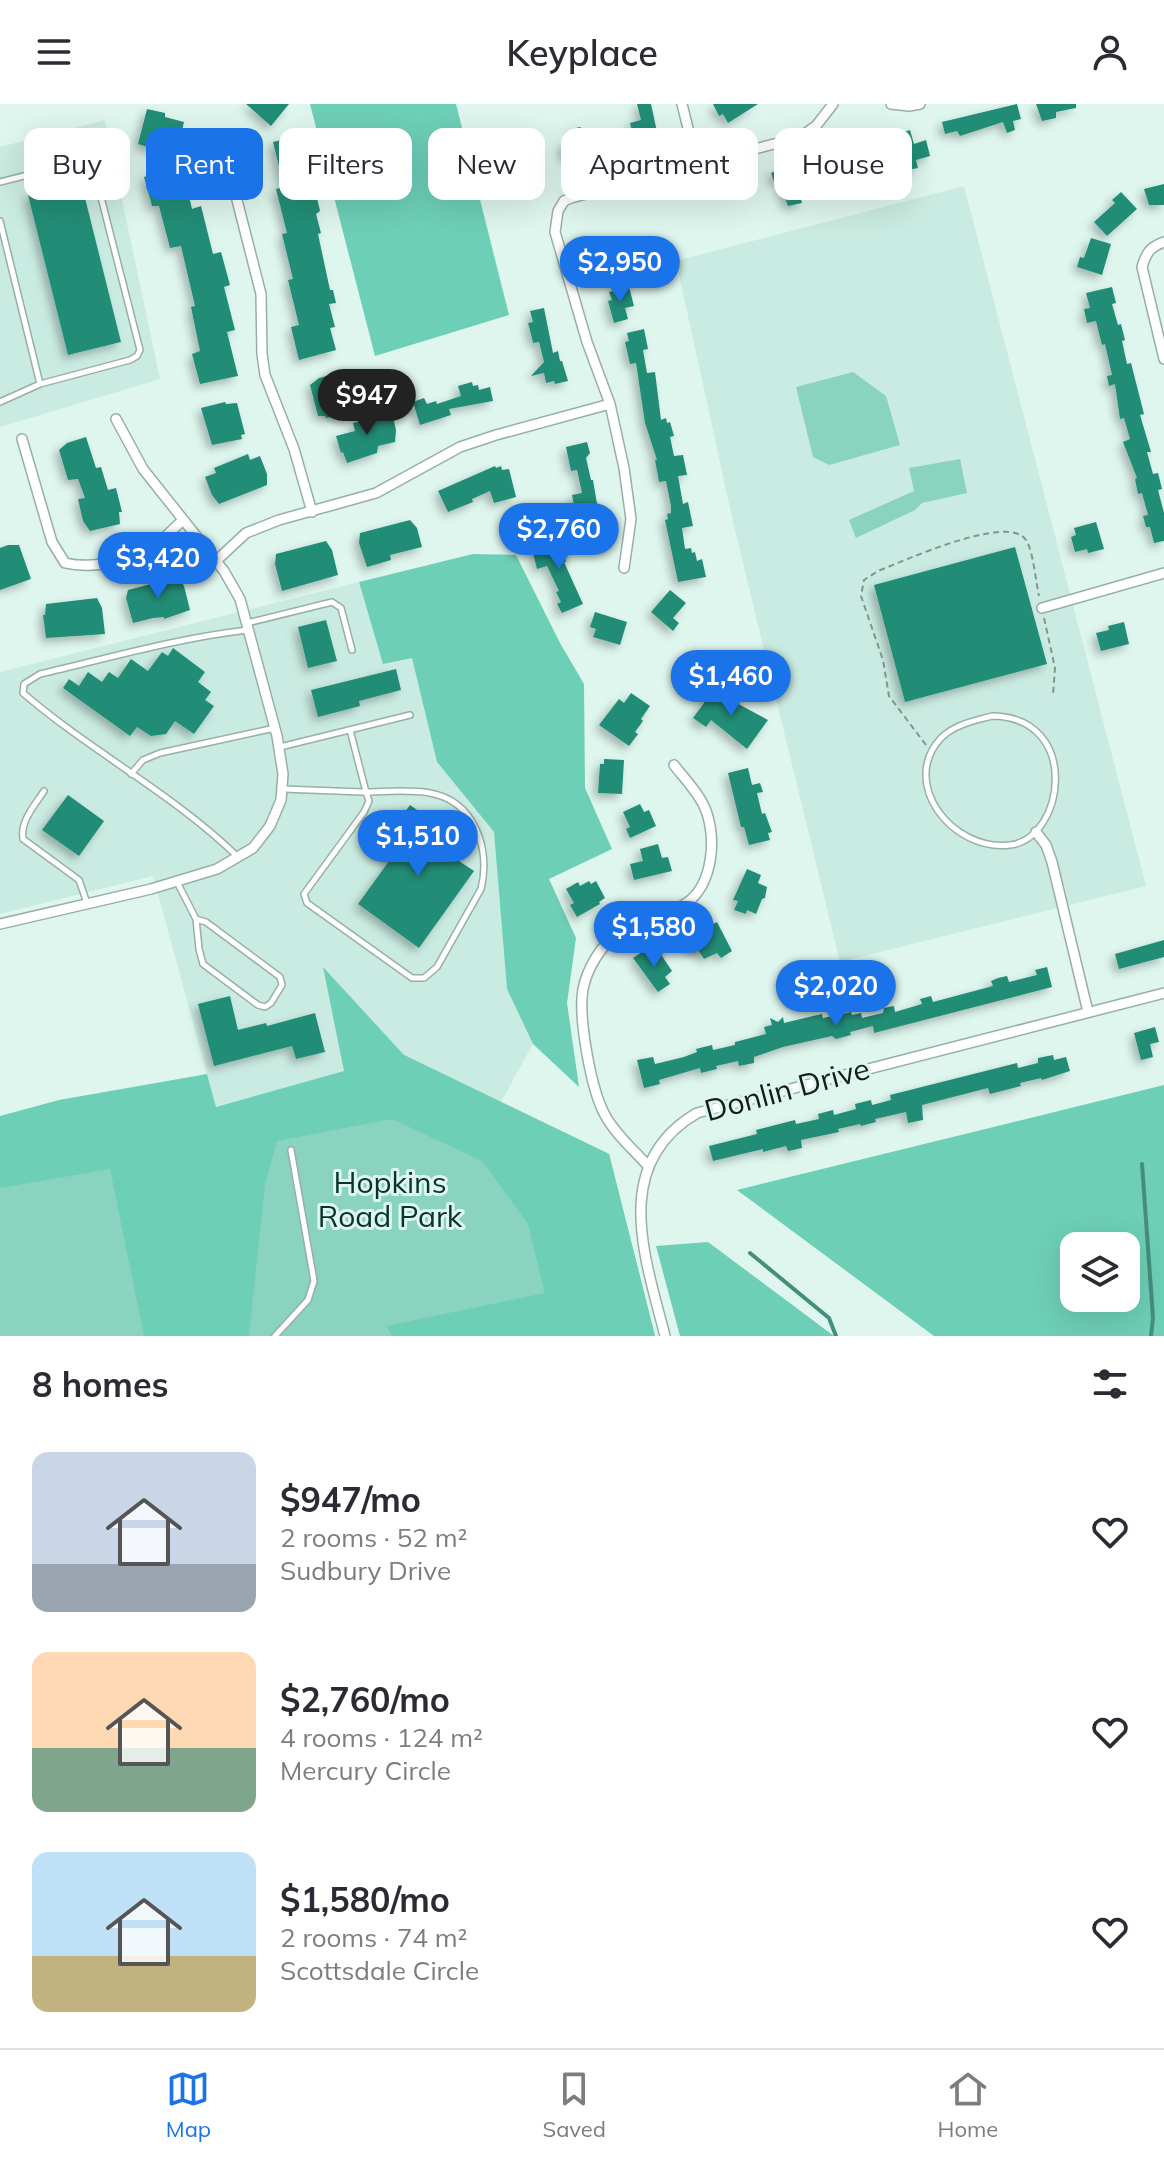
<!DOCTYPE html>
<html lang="en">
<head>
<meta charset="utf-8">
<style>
  :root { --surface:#fff; --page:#f2f2f3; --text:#2b2b33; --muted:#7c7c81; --line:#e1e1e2; --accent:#1a73e8 }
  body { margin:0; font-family:Mulish,sans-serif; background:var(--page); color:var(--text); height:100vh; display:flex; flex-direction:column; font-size:30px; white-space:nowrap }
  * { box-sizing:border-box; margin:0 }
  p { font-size:26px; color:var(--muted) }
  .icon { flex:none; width:44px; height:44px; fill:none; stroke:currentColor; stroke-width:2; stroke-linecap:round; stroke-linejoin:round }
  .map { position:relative; height:1232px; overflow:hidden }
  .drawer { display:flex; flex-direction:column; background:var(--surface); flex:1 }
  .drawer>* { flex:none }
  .banner { position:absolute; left:24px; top:24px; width:1116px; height:72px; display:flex; gap:16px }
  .buttons { position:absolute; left:1060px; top:1128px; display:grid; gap:16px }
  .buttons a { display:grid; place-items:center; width:80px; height:80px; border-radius:16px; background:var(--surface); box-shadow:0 8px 32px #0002; font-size:40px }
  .price { position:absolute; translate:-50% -68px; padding:0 18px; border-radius:28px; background:var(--accent); color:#fff; font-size:26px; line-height:52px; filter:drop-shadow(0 2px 4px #0008) }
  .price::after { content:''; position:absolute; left:50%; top:48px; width:24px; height:18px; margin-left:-12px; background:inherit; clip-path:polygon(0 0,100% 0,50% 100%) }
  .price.selected { background:#222; color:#fff }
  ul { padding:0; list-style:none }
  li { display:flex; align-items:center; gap:24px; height:200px; padding:0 32px }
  li span { display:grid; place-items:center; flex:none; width:224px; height:160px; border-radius:16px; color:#555 }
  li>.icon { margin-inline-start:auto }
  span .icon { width:96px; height:96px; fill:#fffc; stroke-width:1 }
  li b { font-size:34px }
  h2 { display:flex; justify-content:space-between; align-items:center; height:96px; padding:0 32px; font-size:34px }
  .chip { padding:0 28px; border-radius:16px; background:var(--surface); box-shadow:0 8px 32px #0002; font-size:28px; line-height:72px }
  .chip.selected { background:var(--accent); color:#fff }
  header { display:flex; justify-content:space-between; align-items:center; height:104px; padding:0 32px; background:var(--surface); font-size:36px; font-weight:600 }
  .menu { display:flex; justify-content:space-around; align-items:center; height:112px; border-top:2px solid var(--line); background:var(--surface); font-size:22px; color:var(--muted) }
  .menu a { display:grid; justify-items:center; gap:4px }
  .menu .selected { color:var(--accent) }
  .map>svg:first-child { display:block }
</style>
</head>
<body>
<header><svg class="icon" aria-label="menu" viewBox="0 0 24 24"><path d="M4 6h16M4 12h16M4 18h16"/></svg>Keyplace<svg class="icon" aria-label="person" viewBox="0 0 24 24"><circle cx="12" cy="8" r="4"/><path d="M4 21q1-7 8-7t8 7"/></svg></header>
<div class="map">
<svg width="1164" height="1232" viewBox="0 0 1164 1232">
  <defs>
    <filter id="shadow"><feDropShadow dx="-4.5" dy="4.5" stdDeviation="4" flood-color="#0004"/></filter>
  </defs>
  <rect width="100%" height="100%" fill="#def6ee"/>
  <!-- built -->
  <path fill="#caebe1" d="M105 16 160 275 0 323V43Z
    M964 82 1146 782 840 858 734 422 676 157Z
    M359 478 383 559 412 553 437 658 494 728 507 885 533 940 501 998 404 951 324 865 345 967 216 1003 153 772 0 810V568Z"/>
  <!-- green -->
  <path fill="#8ad3bf" d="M853 268 886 292 900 341 829 361 813 353 796 283Z
    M960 355 967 389 922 399 915 406 856 434 849 416 914 387 909 364Z
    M404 951 609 1050 655 1232H0V1064Z"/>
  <!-- forest -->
  <path fill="#6dcfb6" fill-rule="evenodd" d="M310 0H456L509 211 375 252Z
    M473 450 516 451 560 539 584 580 585 684 612 745 549 775 576 834 567 899 579 983 533 940 507 885 494 728 437 658 412 554 383 560 359 478Z
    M323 863 404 951 609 1050 655 1232H392L386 1222 545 1189 528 1120 482 1057 392 1015 277 1037 265 1081 249 1232H144L110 1065 0 1084V1012L59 996 207 970 216 1003 344 967Z
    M1164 981V1232H934L737 1086ZM1074 1142H1126V1194H1074Z
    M708 1138 834 1232H680L656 1142Z"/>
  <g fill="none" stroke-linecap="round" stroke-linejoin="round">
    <!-- stream -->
    <path stroke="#468e7c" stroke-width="4" d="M1142 1060 1153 1214 1151 1232
      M750 1149 829 1214 836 1232"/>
  </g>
  <!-- building -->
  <path fill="#218d76" filter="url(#shadow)" d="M246 0H289L271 22Z
    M637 0H651L659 37 643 41 642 38 635 40 630 19 641 16Z
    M713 0H758L728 19 723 10 719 12Z
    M1017 0 1021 15 1013 17 1015 26 1007 29 1003 18 960 32 957 27 945 30 942 18Z
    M1036 0H1076V4L1056 8V14L1042 17Z
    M147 5 165 9V13L184 18 176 52 138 40Z
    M580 23 588 30 596 29 600 48 565 54 562 40 574 37 572 25Z
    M910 26 914 40 926 36 930 52 916 56 918 64 907 66 898 30Z
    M307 30 315 63 310 64 320 107 316 110 321 129 318 130 330 186H333L336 199 329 200 335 223 330 224 336 246 299 256 291 223 299 221 288 176 293 175 282 130 287 129 276 85 284 83 273 38Z
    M862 39 864 46 876 44 880 61 874 62 876 71 866 74 863 65 856 66 850 42Z
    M798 59 801 66 794 72 802 99 788 102 778 76 774 78 771 69Z
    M182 61 192 105 201 102 213 150 221 148 230 181 224 183 235 226 227 228 238 272 200 280 192 250 200 247 191 203 195 202 181 142 170 144 159 102H152L144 73Z
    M81 78 121 238 68 251 28 91Z
    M1164 80V101H1149L1144 85Z
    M1121 88 1137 105 1107 132 1094 118 1115 99 1112 96Z
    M1091 134 1111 140 1102 171 1077 163 1080 153 1084 154Z
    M629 183 634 202 625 204 628 215 614 219 608 197 612 196 609 188Z
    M1112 183 1116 199 1112 200 1118 221 1121 220 1125 236 1122 237 1127 260 1131 259 1144 310 1140 311 1151 348H1147L1153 370 1158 369 1162 385 1158 386 1164 409V437L1154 439 1150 423H1146L1143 412 1148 411 1142 389 1138 390 1135 375 1137 374 1123 338 1130 335 1124 314 1120 315 1115 280 1109 282 1107 272 1112 271 1105 240 1102 241 1096 217 1087 219 1084 205 1090 204 1086 189Z
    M544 204 553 249 558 247 560 257H562L568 277 555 280 554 277 546 279 544 269 531 272 544 258 539 238 533 239 532 234 528 219 533 218 530 207Z
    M644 225 648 245 643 246 647 269 655 268 661 316 666 314 667 319 670 318 674 332 670 333 674 352 683 351 687 371 678 372 683 400 688 398 693 422 682 424 685 445 691 444 692 449 695 448 697 457 702 455 706 473 678 478 665 416 668 415 667 410 671 409V402L666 377 659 378 655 356H657L645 319 636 259 630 260 625 238 629 237 627 229Z
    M339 269 341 270 344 280 348 279 354 307 326 314 325 312H318L310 281 319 274Z
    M472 278 473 282 478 281 479 286 490 283 493 297 449 305 451 311 420 321 413 298 424 294 427 300 436 297 437 300 461 292 458 282Z
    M225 298 226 300 237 299 245 330 241 331 242 335 212 341 201 304Z
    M392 309 396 326 395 338 378 342 377 349 347 359 343 348 341 349 336 332 355 327 353 319Z
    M86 333 96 364 101 363 108 386 116 384 122 408H119L120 420 90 427 83 417 78 395 85 394 78 375 68 376 59 346 67 339Z
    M587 338 590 349 586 354 591 376H593L598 406 576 411 572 391 582 389 577 366 571 367 566 343Z
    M248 350 250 356 260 352 267 370V381L219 400 212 391 205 373 216 369 214 364Z
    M495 362 496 364 501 362 502 366 509 365 516 393 494 399 490 387 472 395 473 398 448 408 438 387Z
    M410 416 417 424 422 443 390 451 391 456 367 463 359 439 360 429Z
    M1096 418 1104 445 1088 449 1087 445 1075 448 1071 433 1076 431 1074 424Z
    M567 433 569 444 567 445 569 451H565L566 458H564L583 500 562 509 557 500 561 498 556 488 559 487 547 462 537 465 533 449 537 448 536 442 541 439Z
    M326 437 332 446 338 471 282 487 275 460 276 450Z
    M8 441H19L31 475 0 486V444Z
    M1015 443 1047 560 905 598 874 481Z
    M178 473 184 482 190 506 164 515V513L153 514 133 519 126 494 128 486Z
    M670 486 686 499 673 514 679 519 673 527 651 508Z
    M97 494 102 504 105 530 46 534 43 511H45L46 500Z
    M595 508 627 518 620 541 593 533 596 525 590 523Z
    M326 516 337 557 308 564 298 523Z
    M1124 518 1129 540 1101 547 1096 529 1109 526 1108 522Z
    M173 544 205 568 198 578 211 588 205 596 214 602 194 630 175 617 166 630 151 632 137 623 130 632 63 584 69 575 79 582 88 568 102 578 109 568 118 574 131 555 148 567 162 548 168 552Z
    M396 565 401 586 359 597 360 602 318 613 311 586Z
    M715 584 726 592 730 586 731 596 768 616 747 645 711 616 706 623 693 614Z
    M631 589 650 602 641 615 643 617 635 628 638 630 629 642 599 621 619 595 624 599Z
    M604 655 624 656 622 690 598 689 600 660H604Z
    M748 664 752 681 760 679 763 688 757 689 762 710 765 709 772 728 768 729 770 736 749 741 744 723H741L728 669Z
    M68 691 104 717 79 752 42 726Z
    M640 700 644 708 649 706 656 722 630 734 626 725 630 723 623 708Z
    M410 701 469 743 459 757 474 767 419 844 358 800 392 753 384 747 401 723 396 720Z
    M658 740 662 754 668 753 672 767 634 776 630 760 643 757 640 745Z
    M747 765 761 771 758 779 767 783 765 794 762 795 756 810 747 806 746 810 734 806 738 797 733 796Z
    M589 777 591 780 596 777 605 794 599 798 600 800 577 813 570 801 574 799 566 785 578 778 580 782Z
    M717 818 732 847 721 854 717 849 704 855 698 846 694 849 685 835Z
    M1164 836V853L1119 865 1115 850Z
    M645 846 651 855 660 849 672 867 665 873 670 880 658 888 633 854Z
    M1047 863 1052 883 874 929 873 922 850 928 851 931 836 935 832 932 783 943 754 953V959L739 962 738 957 716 962 717 965 701 969 700 964 659 976 660 980 644 984 637 956 653 953 655 960 684 953 697 948 696 945 712 941 713 946 735 941V938L766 930 764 923 772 921 770 914 778 918 783 913 784 919 813 912 822 910 823 914 851 908 852 911 861 909 862 914 883 909 884 904 894 902 895 908 922 900 920 895 931 892 933 898 993 882 991 877 998 874 1007 872 1009 878 1037 871 1035 866Z
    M230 892 238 926 266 919 267 922 315 909 325 948 296 955 292 942 214 962 198 900Z
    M1155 923 1159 938 1150 940 1153 953 1141 956 1134 929Z
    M1053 951 1054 956 1066 953 1070 967 1042 976 1041 974 1020 979 1021 982 990 990 988 984 922 1001 923 1016 908 1019 906 1008 875 1015 876 1018 861 1022 860 1020 838 1025 839 1028 801 1036 802 1044 788 1047 786 1042 763 1048V1045L713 1057 709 1042 757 1030 756 1026 795 1016 796 1020 819 1015 818 1010 833 1006 834 1011 856 1005 855 1000 871 996 872 1001 891 996 890 991 1017 959 1018 964 1038 959V954Z"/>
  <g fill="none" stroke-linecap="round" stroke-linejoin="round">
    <!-- lane casing -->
    <g stroke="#98afa8" stroke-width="8">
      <path id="lane" d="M0 78 83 57 93 62 140 246 137 252 130 256 40 280 0 298
        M0 117 40 280
        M247 519 332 498 341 504 352 546
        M992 612C1082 613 1065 735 1010 741 952 748 898 678 942 633 956 620 974 617 992 612Z
        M280 643 410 611
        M131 670 143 656 160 649 275 624
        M283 685C309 686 336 687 362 688 385 688 407 685 430 689 474 697 491 744 481 785L437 863 424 874H412L307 799 304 790 364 708 369 697 366 688 350 626
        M44 687C35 701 20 717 23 735L79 776 87 799
        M237 752C172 689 90 647 23 589L24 580 40 570C109 554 177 534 248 526
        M177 778 196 815 199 845 203 860 258 901 265 903 271 899 282 881 280 873 206 818 196 815
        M275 1232 308 1196 314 1177 291 1046"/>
    </g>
    <!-- street casing -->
    <g stroke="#98afa8" stroke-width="12">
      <path id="street" d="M682 0 697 61
        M891 0 909 2 920 0
        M225 49 261 190 262 250 265 271 294 345 312 408
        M1164 138C1150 143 1146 149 1142 163L1164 255
        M22 335 52 438 65 459C94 466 134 456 159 438 167 432 175 423 183 416
        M216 457 246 429 279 416 376 389 460 343 496 331 610 300
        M624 464 631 415 624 364 610 300 587 238 555 128 558 107 564 97 571 94 800 33 816 22 833 0
        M1042 504 1164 469
        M1036 728 1046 741 1052 758 1088 908
        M0 820 151 785 217 765 253 744 270 722 281 696 283 670 277 632 240 495 224 467 143 365 116 315
        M648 1062C634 1046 615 1030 605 1011 591 986 578 913 583 885 587 865 601 841 618 829 638 815 664 814 685 800 714 782 718 729 703 700 696 686 683 673 674 661
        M665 1232C645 1153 610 1060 697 1009L1164 889"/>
    </g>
    <!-- path -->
    <path stroke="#83948f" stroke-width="2" stroke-dasharray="6 4" stroke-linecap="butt" d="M1044 514 1055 564 1053 591
      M926 641 889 592 883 556 861 492 864 476 878 467C904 457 1008 409 1026 436 1033 446 1036 479 1039 492"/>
    <!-- lane -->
    <use href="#lane" stroke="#fff" stroke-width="5"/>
    <!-- street -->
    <use href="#street" stroke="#fff" stroke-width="9"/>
  </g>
  <g text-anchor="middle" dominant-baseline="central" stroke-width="6" stroke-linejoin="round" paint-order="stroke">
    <!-- street labels -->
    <g font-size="30" fill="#141d1a" stroke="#def6ee">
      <text transform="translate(787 985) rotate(-15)">Donlin Drive</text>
    </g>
    <!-- park labels -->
    <g font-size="30" fill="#06352b" stroke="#def6ee">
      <text x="390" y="1078">Hopkins<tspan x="390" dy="34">Road Park</tspan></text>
    </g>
  </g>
</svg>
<div class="buttons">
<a><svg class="icon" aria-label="layers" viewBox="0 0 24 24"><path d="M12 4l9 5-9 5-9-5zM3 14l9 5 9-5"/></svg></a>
</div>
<b class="price" style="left:620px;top:200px">$2,950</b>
<b class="price selected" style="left:367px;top:333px">$947</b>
<b class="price" style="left:559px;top:467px">$2,760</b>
<b class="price" style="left:158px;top:496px">$3,420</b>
<b class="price" style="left:731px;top:614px">$1,460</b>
<b class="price" style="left:418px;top:774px">$1,510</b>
<b class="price" style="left:654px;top:865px">$1,580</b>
<b class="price" style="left:836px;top:924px">$2,020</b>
<div class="banner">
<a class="chip">Buy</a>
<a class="chip selected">Rent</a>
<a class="chip">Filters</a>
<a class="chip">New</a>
<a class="chip">Apartment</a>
<a class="chip">House</a>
</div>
</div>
<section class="drawer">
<h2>8 homes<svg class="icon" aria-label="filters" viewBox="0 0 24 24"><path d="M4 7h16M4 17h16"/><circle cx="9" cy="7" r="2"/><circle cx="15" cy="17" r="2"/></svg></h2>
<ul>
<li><span style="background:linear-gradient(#c9d6e8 70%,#9aa5b1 0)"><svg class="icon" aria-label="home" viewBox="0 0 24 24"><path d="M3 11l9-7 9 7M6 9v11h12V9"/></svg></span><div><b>$947/mo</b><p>2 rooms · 52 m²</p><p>Sudbury Drive</p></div><svg class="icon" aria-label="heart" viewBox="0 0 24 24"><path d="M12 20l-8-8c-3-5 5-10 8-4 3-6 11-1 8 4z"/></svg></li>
<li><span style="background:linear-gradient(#ffd9b3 60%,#7fa58c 0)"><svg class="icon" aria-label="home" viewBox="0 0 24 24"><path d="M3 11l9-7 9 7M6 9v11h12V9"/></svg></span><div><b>$2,760/mo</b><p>4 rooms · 124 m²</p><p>Mercury Circle</p></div><svg class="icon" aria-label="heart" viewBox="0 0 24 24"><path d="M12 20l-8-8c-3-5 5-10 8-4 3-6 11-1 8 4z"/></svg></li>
<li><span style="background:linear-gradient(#bfe0f5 65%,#c2b280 0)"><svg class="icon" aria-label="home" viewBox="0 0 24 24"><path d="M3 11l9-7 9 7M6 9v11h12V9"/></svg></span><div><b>$1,580/mo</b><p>2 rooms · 74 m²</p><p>Scottsdale Circle</p></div><svg class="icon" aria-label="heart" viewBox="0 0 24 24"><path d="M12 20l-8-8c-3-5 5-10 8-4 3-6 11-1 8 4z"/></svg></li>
</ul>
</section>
<nav class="menu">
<a class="selected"><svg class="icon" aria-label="map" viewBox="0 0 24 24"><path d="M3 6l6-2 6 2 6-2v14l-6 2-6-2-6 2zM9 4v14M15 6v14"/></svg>Map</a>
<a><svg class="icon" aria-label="saved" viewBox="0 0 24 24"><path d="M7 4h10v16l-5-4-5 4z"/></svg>Saved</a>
<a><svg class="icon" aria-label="home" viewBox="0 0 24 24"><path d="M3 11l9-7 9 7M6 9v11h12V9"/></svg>Home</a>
</nav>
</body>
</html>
